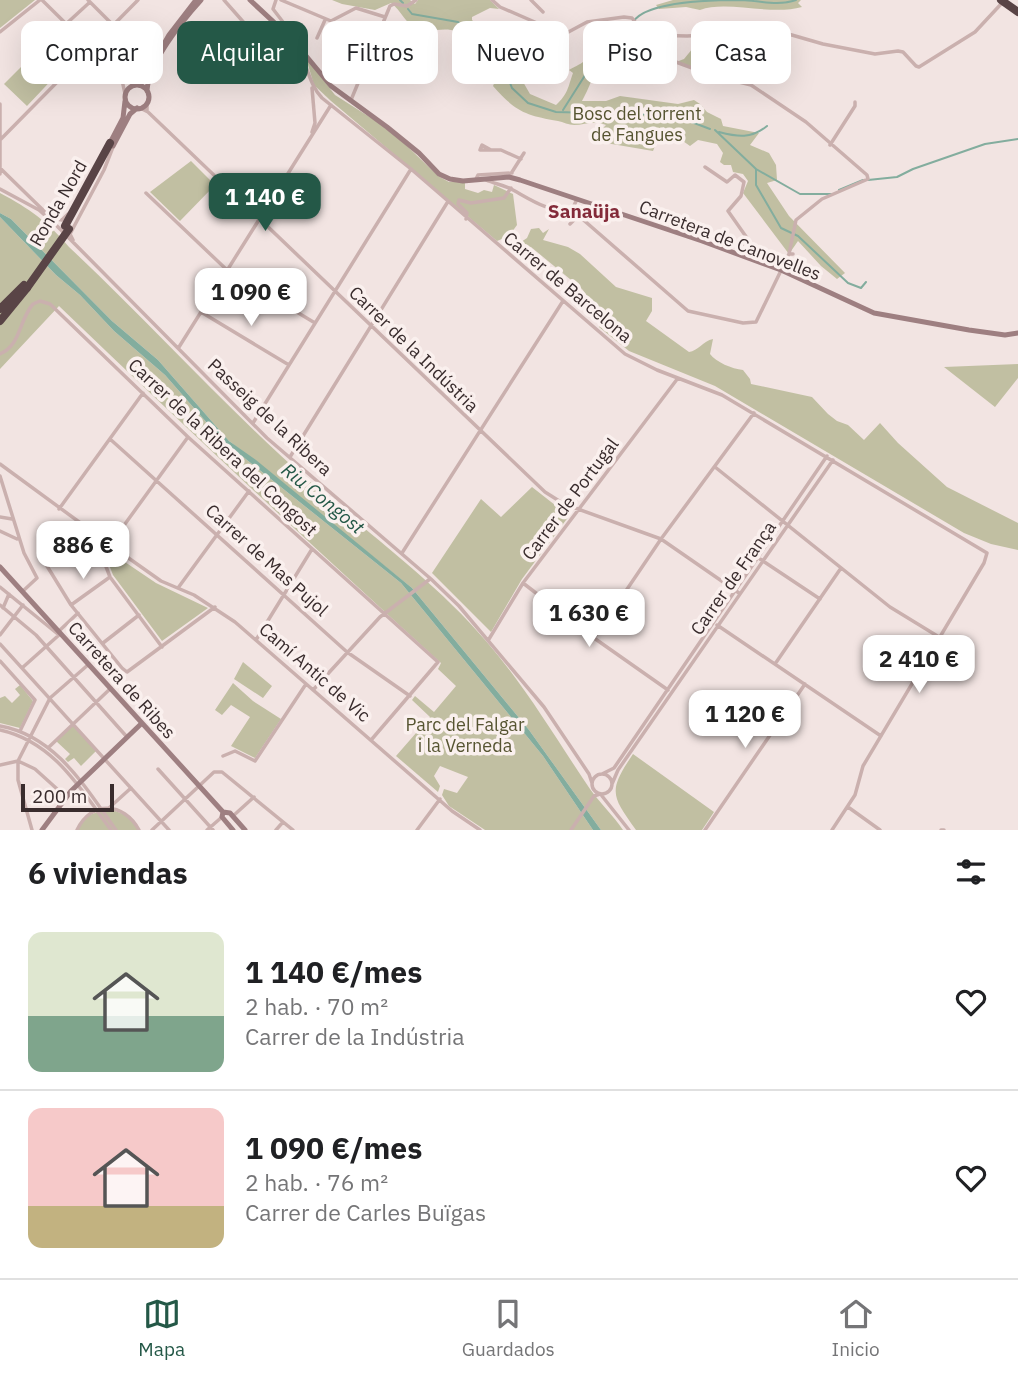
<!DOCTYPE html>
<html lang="es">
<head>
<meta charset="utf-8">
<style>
  :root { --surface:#fff; --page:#f2f2f2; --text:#202124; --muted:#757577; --line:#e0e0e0; --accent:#245847 }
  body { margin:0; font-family:"IBM Plex Sans",sans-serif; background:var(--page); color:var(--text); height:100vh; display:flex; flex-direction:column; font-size:26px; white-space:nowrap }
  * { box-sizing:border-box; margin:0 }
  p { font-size:23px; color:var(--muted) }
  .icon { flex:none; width:38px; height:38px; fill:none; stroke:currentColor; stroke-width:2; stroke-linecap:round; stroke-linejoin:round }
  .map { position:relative; height:830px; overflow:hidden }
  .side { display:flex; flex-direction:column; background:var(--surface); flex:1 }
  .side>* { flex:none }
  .guide { position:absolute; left:21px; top:21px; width:976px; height:63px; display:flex; gap:14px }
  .scale { position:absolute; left:21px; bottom:18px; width:93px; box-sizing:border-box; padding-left:7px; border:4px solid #392c2d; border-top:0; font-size:19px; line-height:24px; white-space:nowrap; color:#392c2d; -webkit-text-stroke:5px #faf0ee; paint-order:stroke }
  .price { position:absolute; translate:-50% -60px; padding:0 16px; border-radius:14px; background:#fff; color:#222; font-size:23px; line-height:46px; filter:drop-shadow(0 2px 4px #0008) }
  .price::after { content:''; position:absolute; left:50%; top:42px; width:21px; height:16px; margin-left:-10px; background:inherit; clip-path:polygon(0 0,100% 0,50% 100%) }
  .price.selected { background:var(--accent); color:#fff }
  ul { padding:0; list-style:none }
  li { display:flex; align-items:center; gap:21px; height:175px; padding:0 28px }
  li+li { border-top:2px solid var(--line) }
  li span { display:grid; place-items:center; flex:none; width:196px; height:140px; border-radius:14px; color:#555 }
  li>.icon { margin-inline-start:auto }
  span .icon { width:84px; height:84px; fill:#fffc; stroke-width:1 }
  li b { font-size:30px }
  h2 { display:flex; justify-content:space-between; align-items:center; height:84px; padding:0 28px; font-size:30px }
  .chip { padding:0 24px; border-radius:14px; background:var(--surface); box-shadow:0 7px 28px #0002; font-size:24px; line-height:63px }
  .chip.selected { background:var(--accent); color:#fff }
  .dock { display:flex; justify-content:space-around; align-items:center; height:98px; border-top:2px solid var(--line); background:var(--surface); font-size:19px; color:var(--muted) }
  .dock a { display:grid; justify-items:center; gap:4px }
  .dock .selected { color:var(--accent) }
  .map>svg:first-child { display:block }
</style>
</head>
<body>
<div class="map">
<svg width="1018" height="830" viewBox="0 0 1018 830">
  <rect width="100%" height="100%" fill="#f2e4e2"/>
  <!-- green -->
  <path fill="#c1bfa2" d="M0 0H35L0 28Z
    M332 0H410L415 4 418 0H490L499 9 490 8 472 17V20L507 54 530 94 556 105C568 94 568 87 573 73L569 70C573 67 580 65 584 61 593 52 596 43 607 33L620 35 629 23H632L636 34 634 44C597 45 597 75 582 101H606L620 96 678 104 694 100 700 104 707 112 721 119 723 126 759 133 750 145 769 153 776 165 777 180 767 183 789 216 845 273 837 279 821 266 798 241 789 254 743 193 748 181 743 174 733 172 731 165H724L720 162 723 153 717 144 698 140 690 146 663 127 653 151 600 142 601 130 606 125C595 120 585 125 574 125 569 125 563 122 558 121 525 115 516 112 493 86L498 74C492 60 479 58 471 47 465 40 460 31 451 30 440 28 428 33 418 29 405 24 402 11 391 3L375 10 342 4Z
    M673 0H801L798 3 802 7C771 16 727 0 700 10L686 7 659 9 656 5Z
    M693 48C715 50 732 68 752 78L748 84 711 75 676 62 684 59Z
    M38 50 60 71 27 106 4 84Z
    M306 58 335 95 379 123 406 145 438 176 449 182H465V189L478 193 484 190 492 192 494 185 513 194 517 225 509 236 497 241 331 101 314 85Z
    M191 161 215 185 180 221 150 192Z
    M0 193C30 209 47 221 69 247 150 323 225 407 309 481 368 534 434 580 486 641 526 687 556 739 590 789 600 803 613 815 623 830H601L529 730 412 588 228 440 158 360 112 321 11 219 0 213Z
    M0 217 56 275 80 295 114 331 165 375 222 440 401 583 543 756 593 830H485L449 806 442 795 444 789 457 793 468 777 440 766 434 776 440 786 438 792 396 756 430 717 412 700 415 696 434 712 456 686 438 669 441 663C312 546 185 427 59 306L0 369Z
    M539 228 543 233 549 229 543 240 568 247 580 254 616 287 652 298V311L646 321 689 352C698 351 703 341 713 339L710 354C716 362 732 369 743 370L750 379 751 384 812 397 828 414 837 421 848 425 864 440 880 423 898 443 947 487 1018 523V550L991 544 964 533 715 386 629 351 599 327 600 313 582 289 531 247 518 244 527 238 531 229Z
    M1018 364V378L995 407 944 367Z
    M532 487 569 516 522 579 491 632 432 573 481 499 501 517Z
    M119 558 156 583 208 608 162 641 113 575 108 562Z
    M243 662 272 686 263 698 234 679Z
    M233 683 253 701 281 719 255 758 231 746 250 717 231 705 222 715 215 710Z
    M20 685 33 701 20 728 0 723V698L5 696 12 703 20 695 15 689Z
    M72 724 97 750 81 766 74 758 68 762 65 759 70 754 56 741Z
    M633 754 714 812 702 830H636C611 795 608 791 633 754Z
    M108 808 128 816 139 830H77L87 816Z"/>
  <!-- water -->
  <path fill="#83ad9e" d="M0 213 11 219 112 321 158 360 229 441 256 460 412 588 529 730 601 830H593L543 756 401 583 222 440 165 375 114 331 80 295 56 275 0 217Z"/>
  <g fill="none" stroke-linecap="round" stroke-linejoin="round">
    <!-- stream -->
    <path stroke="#83ad9e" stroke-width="2" d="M400 0 403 3
      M408 9 412 14 458 22 503 65 512 88 528 103 556 112 673 115 710 129
      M563 110 603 47 630 37C631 32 631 26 633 22 647 0 717 0 742 0 760 1 779 6 796 0
      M715 130 756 169V185L781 228 798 236 848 283 861 288 866 282
      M719 132C738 137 751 139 767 126
      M756 169 800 194H831
      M868 180 897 177 913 169 985 144 1018 139
      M839 190 863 180"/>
    <!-- street -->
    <path stroke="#cab0ae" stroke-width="3.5" d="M42 0 121 78 135 85
      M88 0 113 25
      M224 0 246 25 245 32 238 42H233
      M276 0 273 9 293 35 292 38
      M281 0 331 21 356 8 385 17
      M492 0 500 7 537 23 555 36H561L587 22 624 17 632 18 643 32 650 35 687 36 778 31 823 44 875 54 898 51 903 52 916 66 919 67 975 32 1002 3
      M531 0 543 12
      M66 24 90 2
      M0 32 40 0
      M647 35 656 45 676 62 711 75 751 85 806 122 867 175 868 179 822 199 796 220 789 254
      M317 38 325 20
      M299 51C308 67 309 84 322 98L411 169 625 354 657 370 722 395 987 553 984 563 863 766 855 795 832 830
      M122 80 125 94
      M312 88 315 123 312 132
      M351 100 390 6 394 4 407 6 416 0
      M0 104V174
      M140 108 148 112 545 492 564 504 661 539 739 593
      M147 110V102
      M1 139 138 0
      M830 145 855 106V102
      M491 150 482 145 480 150H501L521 159
      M705 167 727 182 735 175 744 182 741 196 728 211 747 238 737 253
      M0 168 44 211
      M512 172 524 153
      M476 179 478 175 512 173
      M486 180C495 184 505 185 513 190 533 201 548 212 572 210
      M0 189 39 210 57 226 267 438 431 579 459 606 544 707 589 774 592 783
      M146 193 227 270 315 323
      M577 199 572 210 688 311 743 323 756 322 789 254H793
      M51 218 62 220 68 214
      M466 219 467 213 458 204 459 200 471 203 504 198 511 188
      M570 224 579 215
      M73 240 70 234 104 170 113 147
      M201 312 289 365
      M179 347 331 105
      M0 354C21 345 19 320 33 304L40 301 50 304 188 437 438 662 372 739
      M253 423 411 169
      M110 439 347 652 410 696
      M290 457 447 203
      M0 464 101 538
      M715 467 890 607 939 637
      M0 476 24 553 37 578 23 591
      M59 509 143 393
      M0 517 12 519
      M0 531 17 539
      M90 531 47 566 71 605 122 668 127 672 215 607
      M98 545a12 12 0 1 1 24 0a12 12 0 1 1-24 0Z
      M117 535 188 437
      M100 551 110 577 162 647
      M120 552 161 581 194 595 235 622 452 811 480 830
      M402 553 563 301
      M760 559 820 599
      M523 583 594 638 668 690
      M0 587 59 635
      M178 588 249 491
      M0 605 36 635 127 737
      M71 605 110 577
      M3 608 9 594
      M717 625 881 736
      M59 631 78 613
      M0 635 23 605
      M594 638 661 539 754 413
      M489 639 523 583 678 378
      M256 640 312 549
      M103 643 139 615
      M0 644 169 830
      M0 661 35 700 20 731
      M775 664 841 568
      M22 668 59 635
      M313 690 380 617 430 579
      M0 726C56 736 85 787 116 830
      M0 730C54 742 80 788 111 830
      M49 747 111 688
      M223 756 235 751 255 761 306 684
      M0 765 18 761 50 698 89 664
      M158 769 213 830
      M592 784a10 10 0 1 1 20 0a10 10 0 1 1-20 0Z
      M602 774 614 768 827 456
      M612 784 618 770 833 460
      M602 796 629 830
      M110 807 131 788
      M848 807 880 830
      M233 816 254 797
      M32 830 18 780V761L35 769 66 797
      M77 830C91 800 124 802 139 830
      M152 830 214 772H222L293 830
      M207 830 222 817
      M276 830 283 822
      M417 830 440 799
      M571 830 594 796 600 794
      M705 830 805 684
      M941 830H944"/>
    <!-- secondary -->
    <path stroke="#9e7f81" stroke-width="5" d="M250 0 292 39 331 86 387 127 419 153 439 174 450 179 463 181 509 177 520 180 702 241 781 270 874 313 969 330 1005 335 1018 333
      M135 85 143 81 169 35 196 0
      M125 97a12 12 0 1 1 24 0a12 12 0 1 1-24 0Z
      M147 91C148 63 182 21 201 0
      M110 143 123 118 125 101
      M113 146 130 114 137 108
      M0 567 223 812 230 813 245 830
      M223 812 222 817 233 830
      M42 830 71 791 142 723"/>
    <!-- highway -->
    <path stroke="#594446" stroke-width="8" d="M1001 0 1018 12
      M65 226 110 143
      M0 309 24 285
      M0 321 27 288"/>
    <!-- highway-bridge -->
    <path stroke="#594446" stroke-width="8" d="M27 288 69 229"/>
  </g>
  <g text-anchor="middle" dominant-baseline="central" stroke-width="7" stroke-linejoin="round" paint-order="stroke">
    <!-- park labels -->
    <g font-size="18" fill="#565431" stroke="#faf0ee">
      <text x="637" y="113">Bosc del torrent<tspan x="637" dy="21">de Fangues</tspan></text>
      <text x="465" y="724">Parc del Falgar<tspan x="465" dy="21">i la Verneda</tspan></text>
    </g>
    <!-- street labels -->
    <g font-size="18" fill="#392c2d" stroke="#faf0ee">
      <text transform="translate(58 203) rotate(-60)">Ronda Nord</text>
      <text transform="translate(730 240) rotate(21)">Carretera de Canovelles</text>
      <text transform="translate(568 287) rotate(40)">Carrer de Barcelona</text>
      <text transform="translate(414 349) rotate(44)">Carrer de la Indústria</text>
      <text transform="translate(270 417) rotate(43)">Passeig de la Ribera</text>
      <text transform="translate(223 447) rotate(43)">Carrer de la Ribera del Congost</text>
      <text transform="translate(570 499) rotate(-53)">Carrer de Portugal</text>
      <text transform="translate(267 560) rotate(42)">Carrer de Mas Pujol</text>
      <text transform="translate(733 578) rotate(-55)">Carrer de França</text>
      <text transform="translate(315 672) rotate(41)">Camí Antic de Vic</text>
      <text transform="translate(122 680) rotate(48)">Carretera de Ribes</text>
    </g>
    <!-- neighbourhood labels -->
    <g font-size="19" font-weight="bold" fill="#832a39" stroke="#faf0ee">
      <text x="584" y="211">Sanaüja</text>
    </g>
    <!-- water labels -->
    <g font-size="19" font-style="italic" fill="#245847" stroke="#faf0ee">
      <text transform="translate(323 498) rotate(39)">Riu Congost</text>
    </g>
  </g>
</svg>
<div class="scale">200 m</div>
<b class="price selected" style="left:265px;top:233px">1 140 €</b>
<b class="price" style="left:251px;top:328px">1 090 €</b>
<b class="price" style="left:83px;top:581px">886 €</b>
<b class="price" style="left:589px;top:649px">1 630 €</b>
<b class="price" style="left:919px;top:695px">2 410 €</b>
<b class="price" style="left:745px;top:750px">1 120 €</b>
<div class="guide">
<a class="chip">Comprar</a>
<a class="chip selected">Alquilar</a>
<a class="chip">Filtros</a>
<a class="chip">Nuevo</a>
<a class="chip">Piso</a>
<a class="chip">Casa</a>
</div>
</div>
<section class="side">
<h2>6 viviendas<svg class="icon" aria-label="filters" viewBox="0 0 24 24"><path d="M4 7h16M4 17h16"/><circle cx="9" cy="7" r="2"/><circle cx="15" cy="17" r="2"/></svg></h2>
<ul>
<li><span style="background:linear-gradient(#dfe7d0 60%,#7fa58c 0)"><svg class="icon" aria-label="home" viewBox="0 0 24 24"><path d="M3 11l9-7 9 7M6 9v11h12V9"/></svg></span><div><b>1 140 €/mes</b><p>2 hab. · 70 m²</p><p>Carrer de la Indústria</p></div><svg class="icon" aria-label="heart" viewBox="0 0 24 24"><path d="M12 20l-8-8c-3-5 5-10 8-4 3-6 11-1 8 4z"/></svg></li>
<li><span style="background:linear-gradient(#f6c9c9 70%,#c2b280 0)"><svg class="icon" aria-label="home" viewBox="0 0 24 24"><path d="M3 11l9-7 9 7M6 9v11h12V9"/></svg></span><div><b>1 090 €/mes</b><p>2 hab. · 76 m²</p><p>Carrer de Carles Buïgas</p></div><svg class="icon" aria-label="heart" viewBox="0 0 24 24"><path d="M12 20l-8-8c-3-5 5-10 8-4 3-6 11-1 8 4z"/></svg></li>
</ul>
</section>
<nav class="dock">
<a class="selected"><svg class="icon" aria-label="map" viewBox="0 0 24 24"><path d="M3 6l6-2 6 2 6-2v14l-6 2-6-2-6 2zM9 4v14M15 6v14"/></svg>Mapa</a>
<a><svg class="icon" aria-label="saved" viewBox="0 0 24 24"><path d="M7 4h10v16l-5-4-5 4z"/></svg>Guardados</a>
<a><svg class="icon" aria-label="home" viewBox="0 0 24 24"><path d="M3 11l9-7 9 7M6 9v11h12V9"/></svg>Inicio</a>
</nav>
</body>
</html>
